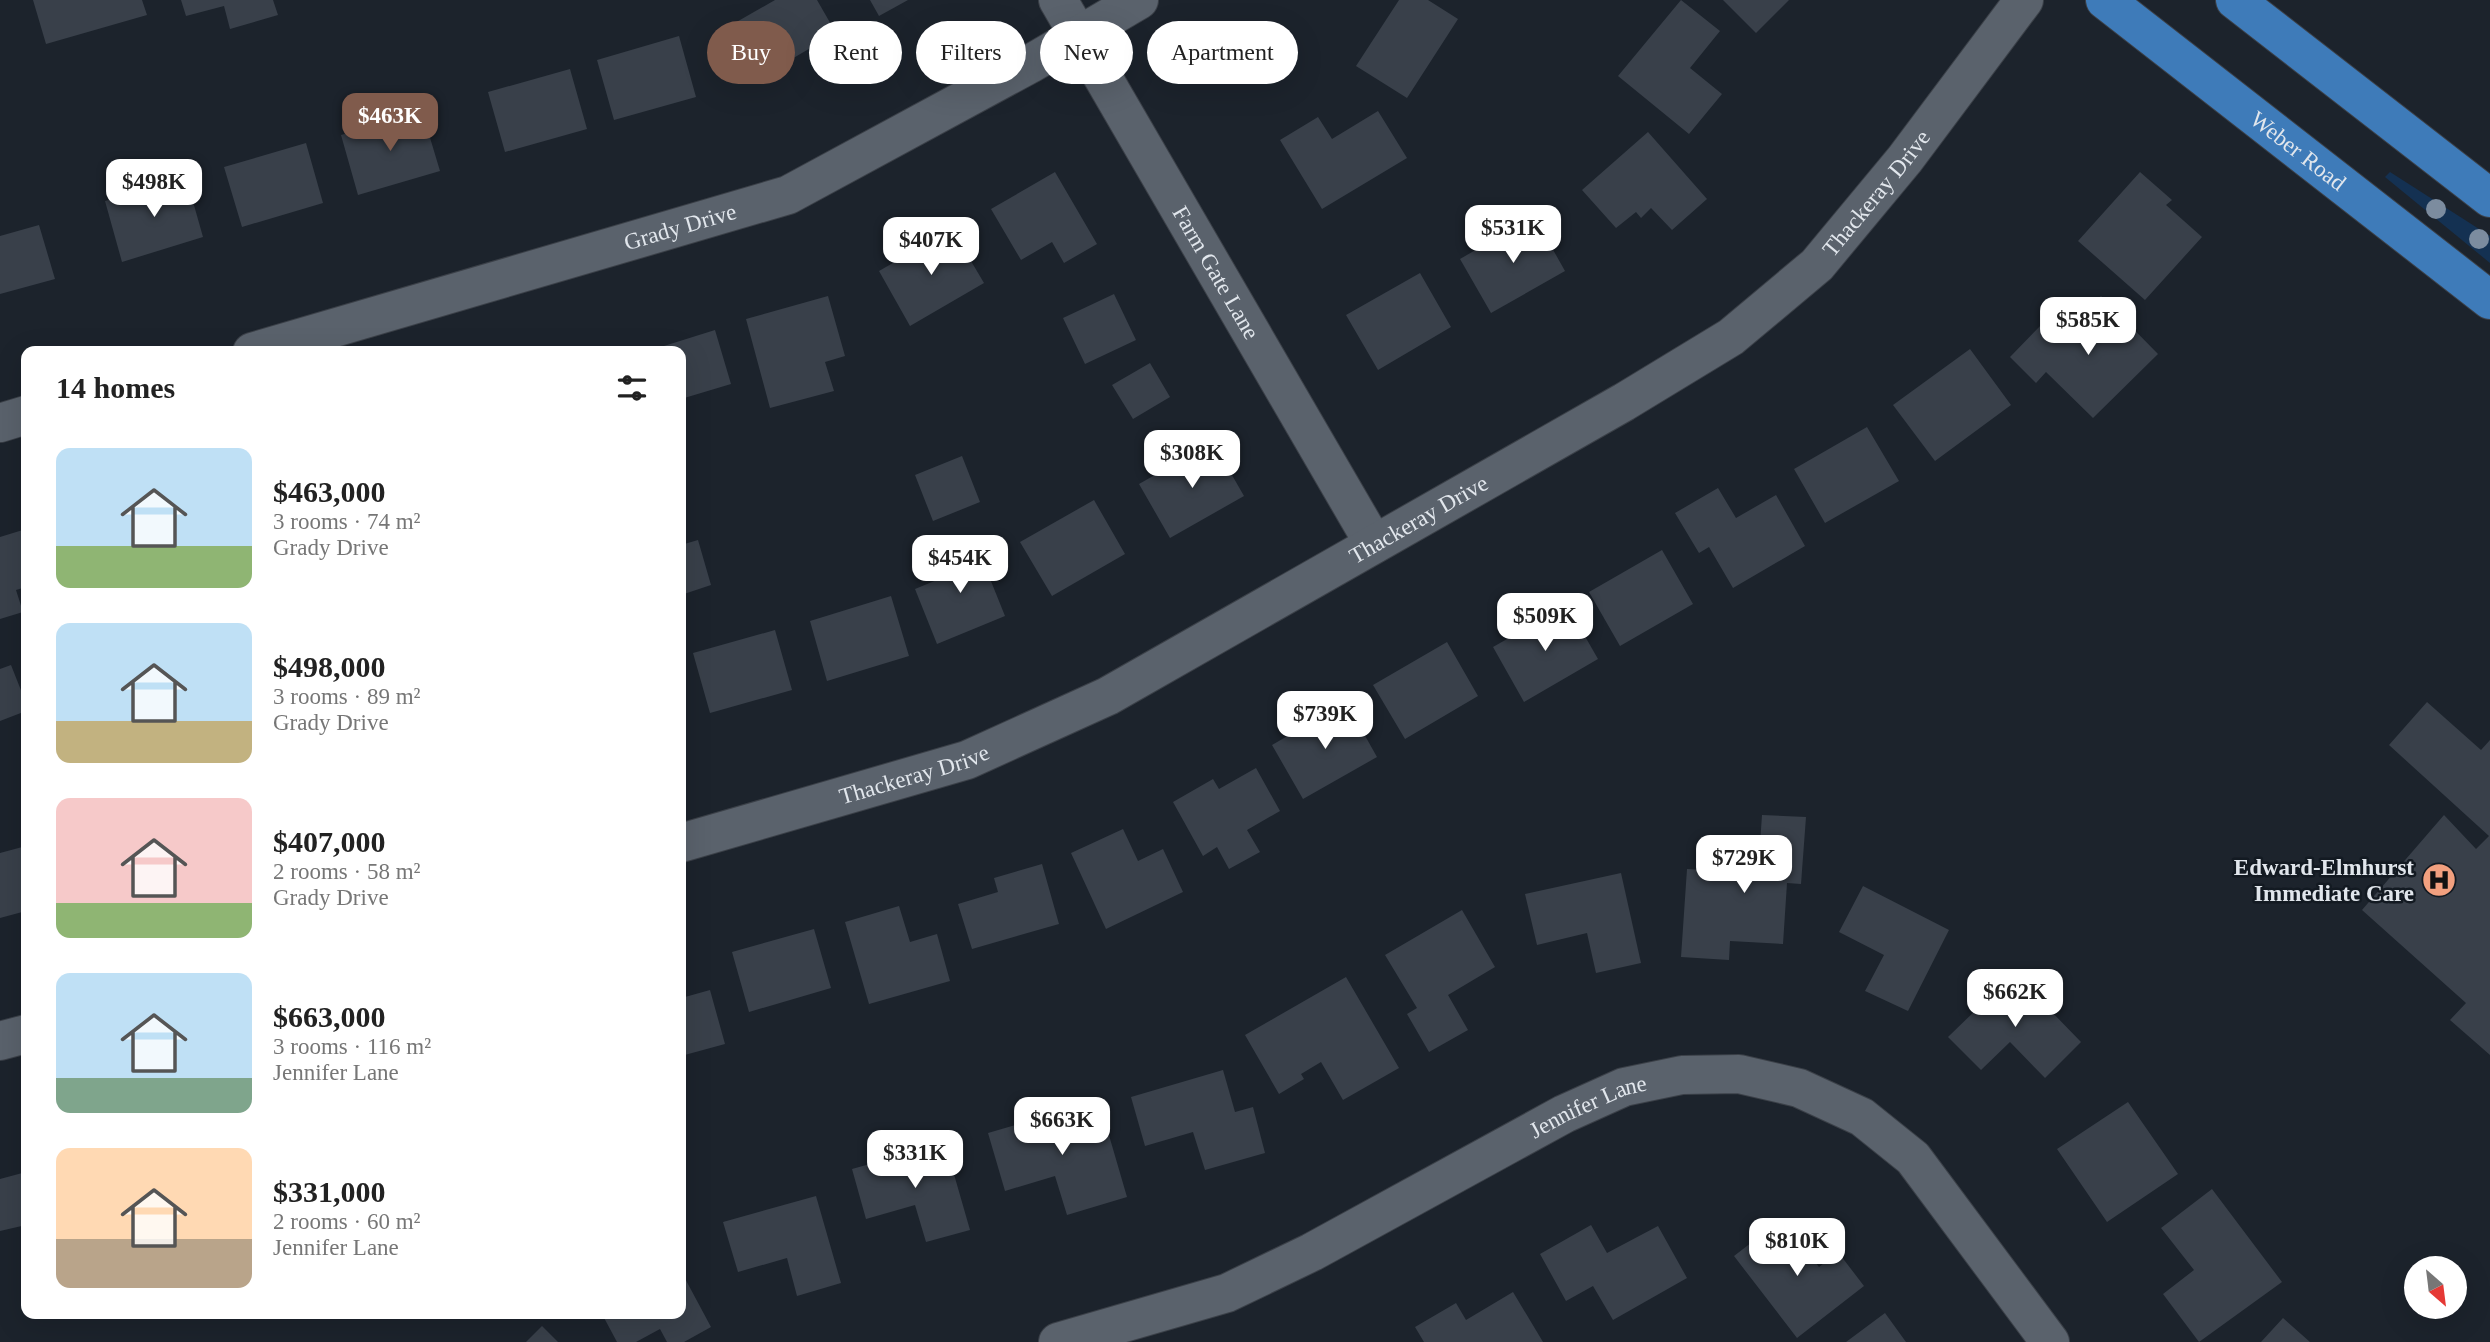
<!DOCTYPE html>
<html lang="en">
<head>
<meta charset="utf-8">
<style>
  :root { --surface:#fff; --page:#f6f6f6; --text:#222; --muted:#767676; --accent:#805b4c }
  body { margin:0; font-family:"Times New Roman",serif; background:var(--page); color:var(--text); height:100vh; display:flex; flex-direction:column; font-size:26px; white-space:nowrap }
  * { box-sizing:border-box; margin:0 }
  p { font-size:23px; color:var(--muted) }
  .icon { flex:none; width:38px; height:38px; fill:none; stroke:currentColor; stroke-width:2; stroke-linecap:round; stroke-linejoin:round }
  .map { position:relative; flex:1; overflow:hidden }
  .side { position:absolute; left:21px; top:346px; width:665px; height:973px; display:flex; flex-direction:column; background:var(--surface); border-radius:14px; box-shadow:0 7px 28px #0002 }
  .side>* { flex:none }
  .top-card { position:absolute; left:707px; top:21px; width:665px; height:63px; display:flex; gap:14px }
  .needle { width:46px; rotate:152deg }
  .fabs { position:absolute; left:2404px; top:1256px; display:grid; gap:14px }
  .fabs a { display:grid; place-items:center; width:63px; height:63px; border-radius:50%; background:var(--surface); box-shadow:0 7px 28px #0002; font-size:35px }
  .price { position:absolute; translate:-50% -60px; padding:0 16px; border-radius:14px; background:#fff; color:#222; font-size:23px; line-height:46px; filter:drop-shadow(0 2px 4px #0008) }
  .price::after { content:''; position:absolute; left:50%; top:42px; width:21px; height:16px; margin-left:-10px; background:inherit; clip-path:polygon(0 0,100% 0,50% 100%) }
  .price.current { background:var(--accent); color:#fff }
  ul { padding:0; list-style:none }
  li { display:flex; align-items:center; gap:21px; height:175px; padding:0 35px }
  li span { display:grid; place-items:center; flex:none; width:196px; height:140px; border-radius:14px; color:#555 }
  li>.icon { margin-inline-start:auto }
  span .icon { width:84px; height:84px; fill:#fffc; stroke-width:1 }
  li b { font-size:30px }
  h2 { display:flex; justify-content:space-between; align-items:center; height:84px; padding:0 35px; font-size:30px }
  .tag { padding:0 24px; border-radius:32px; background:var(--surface); box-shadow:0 7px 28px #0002; font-size:24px; line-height:63px }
  .tag.current { background:var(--accent); color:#fff }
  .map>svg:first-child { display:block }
</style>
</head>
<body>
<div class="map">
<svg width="2490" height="1342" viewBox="0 0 2490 1342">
  <rect width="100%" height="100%" fill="#1c232c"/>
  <!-- green -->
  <path fill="#143152" d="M2390 172 2490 236V263L2385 177Z"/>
  <!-- building -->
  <path fill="#39404a" d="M33 0H142L147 15 46 44Z
    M181 0H273L278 15 230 29 224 6 186 16Z
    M775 0H817L836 33 749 84 719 32Z
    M870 0H908L879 16Z
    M1399 0H1428L1458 19 1407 98 1356 66Z
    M1681 0 1720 31 1690 68 1722 94 1689 134 1618 76Z
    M1723 0H1789L1756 33Z
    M679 36 696 97 614 120 597 60Z
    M570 69 587 129 505 152 488 92Z
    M422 111 440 171 358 195 341 135Z
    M1378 111 1407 158 1322 209 1280 140 1318 117 1332 139Z
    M1648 132 1707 199 1672 230 1651 208 1641 218 1636 212 1616 228 1582 190Z
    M306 143 323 203 242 227 224 167Z
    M1055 172 1097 244 1064 263 1052 242 1021 260 991 209Z
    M2140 172 2172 200 2166 205 2202 237 2145 300 2078 241Z
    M186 177 203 237 122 262 105 201Z
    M1534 216 1565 271 1491 313 1460 259Z
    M39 225 55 279 0 294V236Z
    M952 229 984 283 910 326 879 271Z
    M1420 273 1451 327 1378 370 1346 315Z
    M1114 294 1136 340 1085 364 1063 318Z
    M828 296 845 356 825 362 834 391 770 408 746 319Z
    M2101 296 2158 354 2093 418 2046 372 2036 383 2010 357 2042 324 2057 340Z
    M715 330 731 384 681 399V352L648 351Z
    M1970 349 2011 405 1935 461 1893 405Z
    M1150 363 1170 397 1133 419 1112 385Z
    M1867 427 1899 481 1825 523 1794 469Z
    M1213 442 1244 496 1170 538 1139 484Z
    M962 456 980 502 933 521 915 475Z
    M1718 488 1736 518 1776 495 1805 546 1733 588 1709 547 1699 553 1675 513Z
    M1094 500 1125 554 1052 596 1020 542Z
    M26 529V587L16 590 23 612 0 619V537Z
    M974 539 1005 616 937 644 915 589 949 575 940 552Z
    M698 540 711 585 681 595V545Z
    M1662 550 1693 604 1620 646 1589 592Z
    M891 596 909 656 827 681 810 621Z
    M1567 605 1598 659 1524 702 1493 647Z
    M775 630 792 690 710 713 693 653Z
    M1447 642 1478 696 1405 739 1373 685Z
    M11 665 26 703V711L0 721V669Z
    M1346 702 1377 757 1303 799 1272 745Z
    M2427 702 2481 750 2490 740V1055L2450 1020 2466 1003 2362 910 2444 815 2476 849 2489 836 2389 745Z
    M1256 768 1280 811 1247 830 1260 852 1229 869 1217 847 1203 856 1173 802 1213 779 1219 789Z
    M1762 815 1806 817 1801 884 1787 883 1783 944 1730 941 1729 960 1681 957 1687 869 1758 873Z
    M1123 829 1138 861 1163 849 1183 892 1106 929 1071 853Z
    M26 846V911L0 918V853Z
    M1042 864 1059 924 972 949 958 904 998 892 994 878Z
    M1621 873 1641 963 1596 973 1587 933 1537 945 1525 894Z
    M1863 886 1949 930 1908 1011 1865 991 1884 955 1839 932Z
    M899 906 910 942 937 934 950 981 869 1004 845 922Z
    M1462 910 1495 967 1448 995 1468 1030 1429 1052 1407 1014 1417 1008 1385 955Z
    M814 929 831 988 749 1012 732 952Z
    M2014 973 2081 1042 2045 1078 2010 1042 1981 1070 1948 1037Z
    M1346 977 1399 1068 1343 1100 1321 1062 1301 1074 1304 1079 1279 1094 1245 1035Z
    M681 985 685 997 710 990 725 1044 681 1056Z
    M1223 1070 1235 1112 1253 1107 1265 1153 1205 1170 1193 1132 1145 1146 1131 1097Z
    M1099 1101 1127 1197 1067 1215 1055 1176 1005 1191 988 1133Z
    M2128 1102 2178 1174 2107 1222 2057 1149Z
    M945 1143 970 1230 926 1242 915 1205 866 1219 852 1169Z
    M26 1172V1225L0 1231V1179Z
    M2212 1189 2282 1282 2199 1342 2163 1294 2194 1270 2161 1228Z
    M816 1196 841 1283 797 1296 787 1258 738 1272 723 1222Z
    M1782 1219 1819 1267 1838 1252 1864 1286 1797 1338 1734 1256Z
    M1591 1225 1607 1253 1658 1226 1687 1278 1613 1320 1593 1286 1566 1301 1540 1254Z
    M681 1271 711 1327 684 1342H667L660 1329 636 1342H617L602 1314H681Z
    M1513 1292 1543 1342H1424L1415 1327 1456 1303 1466 1320Z
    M1885 1313 1906 1342H1846Z
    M2283 1318 2310 1342H2261Z
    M542 1326 558 1342H526Z"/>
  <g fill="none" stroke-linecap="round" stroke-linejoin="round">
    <!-- minor casing -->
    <g stroke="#3b4048" stroke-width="40">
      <g id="minor">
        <path id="s1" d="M1058 0 1374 544"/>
        <path id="s2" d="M252 352 788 195 1030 64 1139 0"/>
        <path d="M0 423 26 415"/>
        <path id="s3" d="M681 843 967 760 1108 696 1624 402 1731 337 1817 265 1905 159 2024 0"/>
        <path d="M0 1041 26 1034"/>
        <path id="s4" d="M1058 1342 1227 1293 1312 1252 1564 1114 1624 1087 1682 1075 1739 1074 1799 1088 1862 1117 1913 1158 2050 1342"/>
      </g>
    </g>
    <!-- major casing -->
    <g stroke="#3b4048" stroke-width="40">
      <g id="major">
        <path id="s5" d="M2105 0 2490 300"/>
        <path d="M2235 0 2490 198"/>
      </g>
    </g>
    <!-- minor -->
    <use href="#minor" stroke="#5a626c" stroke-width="38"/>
    <!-- major -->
    <use href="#major" stroke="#3e7bb9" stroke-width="38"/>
  </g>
  <!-- trees -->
  <g fill="#7c8c9f">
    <circle cx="2436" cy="209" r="10"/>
    <circle cx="2479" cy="239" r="10"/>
  </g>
  <!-- icons -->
  <defs>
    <g id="hospital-disc" transform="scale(1.75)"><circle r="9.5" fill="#f2a07f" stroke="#131a22"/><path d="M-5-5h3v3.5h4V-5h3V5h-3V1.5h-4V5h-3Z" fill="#111"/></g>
  </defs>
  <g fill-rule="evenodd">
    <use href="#hospital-disc" x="2439" y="880"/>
  </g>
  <g text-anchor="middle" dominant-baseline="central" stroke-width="5" stroke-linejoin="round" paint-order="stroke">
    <!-- street labels -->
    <g font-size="23" fill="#e1e6ec" stroke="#131a22">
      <text stroke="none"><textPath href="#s5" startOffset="245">Weber Road</textPath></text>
      <text stroke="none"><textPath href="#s3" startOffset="1377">Thackeray Drive</textPath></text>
      <text stroke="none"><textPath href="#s2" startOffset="446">Grady Drive</textPath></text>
      <text stroke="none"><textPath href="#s1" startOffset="315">Farm Gate Lane</textPath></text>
      <text stroke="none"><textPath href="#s3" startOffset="810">Thackeray Drive</textPath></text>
      <text stroke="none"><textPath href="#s3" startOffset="243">Thackeray Drive</textPath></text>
      <text stroke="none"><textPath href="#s4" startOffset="583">Jennifer Lane</textPath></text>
    </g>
    <!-- poi labels -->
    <g font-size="23" font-weight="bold" fill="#e1e6ec" stroke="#131a22" text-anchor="end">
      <text x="2414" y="867">Edward-Elmhurst<tspan x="2414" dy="26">Immediate Care</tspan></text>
    </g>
  </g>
</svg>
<div class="fabs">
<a><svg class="needle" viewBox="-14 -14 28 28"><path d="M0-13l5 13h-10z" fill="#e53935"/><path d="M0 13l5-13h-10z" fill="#767676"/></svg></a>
</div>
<b class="price current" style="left:390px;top:153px">$463K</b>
<b class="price" style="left:154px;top:219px">$498K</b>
<b class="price" style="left:1513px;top:265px">$531K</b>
<b class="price" style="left:931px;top:277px">$407K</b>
<b class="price" style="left:2088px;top:357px">$585K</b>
<b class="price" style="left:1192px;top:490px">$308K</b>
<b class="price" style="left:960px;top:595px">$454K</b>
<b class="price" style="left:1545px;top:653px">$509K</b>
<b class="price" style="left:1325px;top:751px">$739K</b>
<b class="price" style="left:1744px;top:895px">$729K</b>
<b class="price" style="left:2015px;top:1029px">$662K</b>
<b class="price" style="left:1062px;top:1157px">$663K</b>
<b class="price" style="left:915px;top:1190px">$331K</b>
<b class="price" style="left:1797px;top:1278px">$810K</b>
<div class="top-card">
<a class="tag current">Buy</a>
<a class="tag">Rent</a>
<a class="tag">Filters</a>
<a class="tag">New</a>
<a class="tag">Apartment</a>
</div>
<section class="side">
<h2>14 homes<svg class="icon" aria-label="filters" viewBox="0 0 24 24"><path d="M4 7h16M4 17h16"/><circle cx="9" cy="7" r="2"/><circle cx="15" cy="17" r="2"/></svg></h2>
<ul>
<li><span style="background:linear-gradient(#bfe0f5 70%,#8fb573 0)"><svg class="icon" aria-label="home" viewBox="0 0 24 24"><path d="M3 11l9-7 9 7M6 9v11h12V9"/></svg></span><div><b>$463,000</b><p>3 rooms · 74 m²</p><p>Grady Drive</p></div></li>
<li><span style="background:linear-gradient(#bfe0f5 70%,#c2b280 0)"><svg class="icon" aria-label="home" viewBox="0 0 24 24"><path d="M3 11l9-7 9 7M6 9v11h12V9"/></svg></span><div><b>$498,000</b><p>3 rooms · 89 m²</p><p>Grady Drive</p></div></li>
<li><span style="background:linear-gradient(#f6c9c9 75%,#8fb573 0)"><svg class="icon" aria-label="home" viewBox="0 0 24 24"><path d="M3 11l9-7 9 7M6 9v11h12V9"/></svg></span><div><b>$407,000</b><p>2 rooms · 58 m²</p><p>Grady Drive</p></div></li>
<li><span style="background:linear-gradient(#bfe0f5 75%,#7fa58c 0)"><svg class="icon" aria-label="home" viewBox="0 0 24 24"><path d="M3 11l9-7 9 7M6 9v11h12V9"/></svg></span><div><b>$663,000</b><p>3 rooms · 116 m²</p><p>Jennifer Lane</p></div></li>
<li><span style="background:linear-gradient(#ffd9b3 65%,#b9a48a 0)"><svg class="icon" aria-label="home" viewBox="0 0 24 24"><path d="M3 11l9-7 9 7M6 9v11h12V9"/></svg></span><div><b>$331,000</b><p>2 rooms · 60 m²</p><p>Jennifer Lane</p></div></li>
</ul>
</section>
</div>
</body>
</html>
